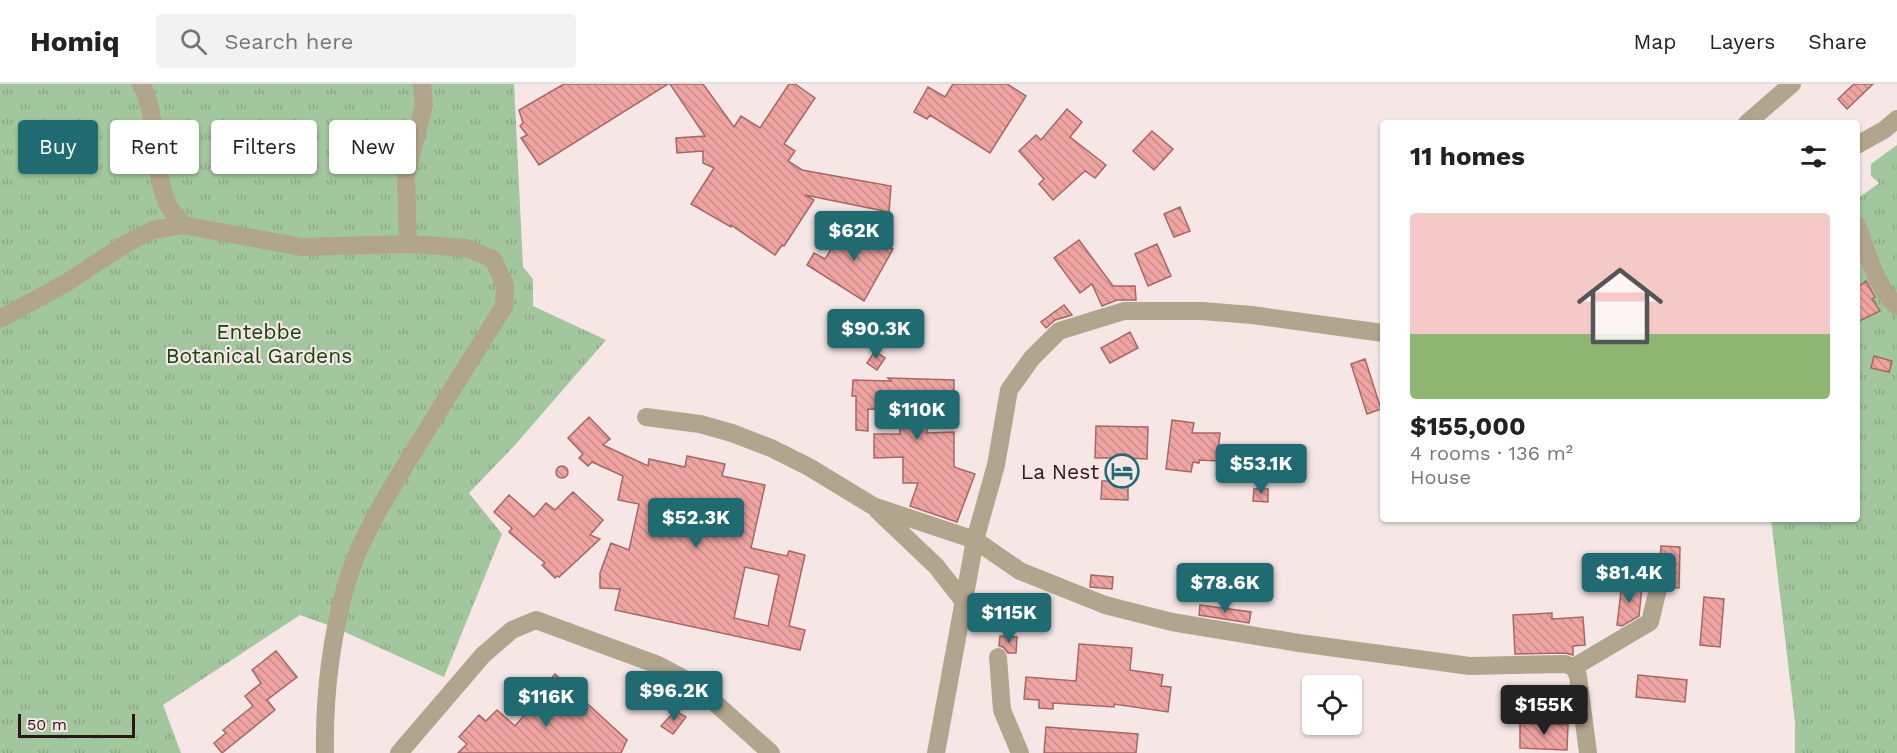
<!DOCTYPE html>
<html lang="en">
<head>
<meta charset="utf-8">
<style>
  :root { --surface:#fff; --page:#f2f2f2; --text:#222; --muted:#767676; --line:#e0e0e0; --accent:#206b71 }
  body { margin:0; font-family:"Work Sans",sans-serif; background:var(--page); color:var(--text); height:100vh; display:flex; flex-direction:column; font-size:22px; white-space:nowrap }
  * { box-sizing:border-box; margin:0 }
  p { font-size:20px; color:var(--muted) }
  .icon { flex:none; width:33px; height:33px; fill:none; stroke:currentColor; stroke-width:2; stroke-linecap:round; stroke-linejoin:round }
  .map { position:relative; flex:1; overflow:hidden }
  .details { position:absolute; left:1380px; top:36px; width:480px; height:402px; display:flex; flex-direction:column; background:var(--surface); border-radius:6px; box-shadow:0 2px 4px #0004 }
  .details>* { flex:none }
  .top-card { position:absolute; left:18px; top:36px; width:570px; height:54px; display:flex; gap:12px }
  .controls { position:absolute; left:1302px; top:591px; display:grid; gap:12px }
  .controls a { display:grid; place-items:center; width:60px; height:60px; border-radius:6px; background:var(--surface); box-shadow:0 2px 4px #0004; font-size:30px }
  .scale { position:absolute; left:18px; bottom:15px; width:117px; box-sizing:border-box; padding-left:6px; border:3px solid #2f1716; border-top:0; font-size:16px; line-height:21px; white-space:nowrap; color:#2f1716; -webkit-text-stroke:4px #f6e7e6; paint-order:stroke }
  .price { position:absolute; translate:-50% -51px; padding:0 14px; border-radius:6px; background:var(--accent); color:#fff; font-size:20px; line-height:39px; filter:drop-shadow(0 2px 3px #0008) }
  .price::after { content:''; position:absolute; left:50%; top:36px; width:18px; height:14px; margin-left:-9px; background:inherit; clip-path:polygon(0 0,100% 0,50% 100%) }
  .price.current { background:#222; color:#fff }
  ul { padding:0; list-style:none }
  li { display:grid; align-content:center; gap:12px; height:318px; padding:0 30px }
  li span { display:grid; place-items:center; height:186px; border-radius:6px; color:#555 }
  li>.icon { margin-inline-start:auto }
  span .icon { width:108px; height:108px; fill:#fffc; stroke-width:1 }
  li b { font-size:26px }
  h2 { display:flex; justify-content:space-between; align-items:center; height:72px; padding:0 30px; font-size:26px }
  .pill { padding:0 21px; border-radius:6px; background:var(--surface); box-shadow:0 2px 4px #0004; font-size:21px; line-height:54px }
  .pill.current { background:var(--accent); color:#fff }
  header { display:flex; align-items:center; gap:36px; box-sizing:border-box; height:84px; padding:0 30px; background:var(--surface); border-bottom:2px solid var(--line) }
  header strong { font-size:28px }
  nav { display:flex; gap:33px; margin-inline-start:auto; font-size:21px }
  .search { width:420px; height:54px; background:var(--page); display:flex; align-items:center; gap:15px; box-sizing:border-box; padding:0 21px; border-radius:6px; color:var(--muted); font-size:22px }
  .map>svg:first-child { display:block }
</style>
</head>
<body>
<header>
<strong>Homiq</strong>
<div class="search"><svg class="icon" aria-label="search" viewBox="0 0 24 24"><circle cx="10" cy="10" r="6"/><path d="M15 15l6 6"/></svg>Search here</div>
<nav><a>Map</a><a>Layers</a><a>Share</a></nav>
</header>
<div class="map">
<svg width="1897" height="669" viewBox="0 0 1897 669">
  <defs>
    <pattern id="grass-tufts" width="24" height="20" patternUnits="userSpaceOnUse" patternTransform="scale(1.5)"><rect width="24" height="20" fill="#a2c69d"/><path d="M3 7l-1-3M5 7V3M7 7l1-3M15 17l-1-3M17 17v-4M19 17l1-3" fill="none" stroke="#8ca986"/></pattern>
    <pattern id="building-back-hatch" width="6" height="6" patternUnits="userSpaceOnUse" patternTransform="scale(1.5)"><rect width="6" height="6" fill="#eea4a1"/><path d="M-1 5l2 2M0 0l6 6M5-1l2 2" fill="none" stroke="#cc8c8a"/></pattern>
  </defs>
  <rect width="100%" height="100%" fill="#f6e7e6"/>
  <!-- grass -->
  <path fill="url(#grass-tufts)" d="M0 0H514L523 183 533 195V222L606 256 515 361 469 409 502 450 444 593 336 544 300 531 163 621 181 669H0Z
    M1897 61V669H1795V638L1771 435H1857V115L1879 99 1871 92V80Z"/>
  <!-- building -->
  <path fill="url(#building-back-hatch)" stroke="#a46866" stroke-width="1.5" fill-rule="evenodd" d="M564 0H668L539 81 521 54 527 51 520 42 523 39 519 26Z
    M670 0H703L734 43 741 32 760 44 789 0H795L815 14 784 60 795 67 788 77 802 86 891 102 889 128 805 111 814 116 784 162 782 161 775 171 731 141V143L691 120 714 84 703 79V67L677 69 676 54 705 52Z
    M953 0H1007L1026 12 990 69 930 31 927 35 914 28 928 3 945 13Z
    M1854 0H1873L1847 25 1838 15Z
    M1067 25 1082 38 1070 53 1106 81 1095 94 1085 87 1053 116 1039 100 1044 95 1019 67 1036 51 1041 56Z
    M1152 47 1173 65 1154 86 1133 67Z
    M1180 123 1190 147 1174 153 1164 130Z
    M851 139 893 165 864 217 807 181 814 169 825 175 833 162 836 164Z
    M1079 156 1113 202H1135L1136 216H1117L1102 222 1092 200 1080 209 1054 174Z
    M1157 160 1171 192 1148 202 1135 170Z
    M1866 197 1875 213 1872 215 1880 227 1857 238V204Z
    M1064 221 1072 231 1055 236 1046 244 1041 238Z
    M1130 248 1138 264 1110 279 1101 264Z
    M875 267 885 274 877 286 867 279Z
    M1874 272 1892 277 1889 288 1871 284Z
    M1365 275 1381 325 1367 330 1351 280Z
    M888 294 954 296V317L926 316 927 349 954 348V383L975 390 957 438 910 422 918 399H903V373L874 374V350H900V326L868 325V347L856 346V312H852L853 296 891 297Z
    M589 333 610 355 603 361 648 382 649 375 685 383 687 372 725 380 722 392 765 401 751 464 787 472 789 467 805 471 789 542 805 546 800 566 615 526 620 505 600 504V489L611 459 629 466 639 420 618 416 623 392 592 378 588 382 579 374 583 370 568 354ZM745 483 779 491 768 542 734 534Z
    M1172 336 1194 339 1192 349H1220L1217 377 1199 376V379L1193 378 1191 388 1166 385Z
    M1096 342 1148 343 1147 375 1128 374V416L1101 415 1102 397H1116V374H1095Z
    M556 388a6 6 0 1 1 12 0a6 6 0 1 1-12 0Z
    M1254 405H1268V418L1253 417Z
    M573 408 603 436 590 451 600 455 559 493 557 492 555 494 542 481 545 479 509 448 512 444 494 428 509 411 534 433 546 419 555 426Z
    M1661 462 1680 463 1679 504 1669 503 1666 497 1659 494Z
    M1091 491 1113 493 1112 505 1090 503Z
    M1622 500 1642 503 1639 532 1622 542 1617 541Z
    M1704 513 1724 515 1720 563 1700 561Z
    M1200 521 1251 528 1249 539 1199 531Z
    M1552 529V535L1583 533 1585 561 1573 562V571L1565 569 1515 570 1513 531Z
    M1000 552 1017 553 1016 569H1008L1003 563 999 562Z
    M1079 560 1132 564 1130 586 1163 591 1161 602 1171 603 1168 628 1114 620V623L1053 619V625L1039 624V616L1024 615 1026 593 1076 597Z
    M276 567 297 593 267 616 275 626 222 669 214 659 226 649 223 646 253 622 245 612 261 599 252 586Z
    M555 590 627 656 621 669H458L467 660 459 653 479 631 486 637 497 626 515 642 538 615 535 613Z
    M1638 591 1687 596 1685 618 1636 613Z
    M675 627 686 633 673 650 661 642Z
    M1520 639 1568 641 1567 666 1520 664Z
    M1046 643 1138 650 1136 669H1044Z"/>
  <g fill="none" stroke-linecap="round" stroke-linejoin="round">
    <!-- minor -->
    <path stroke="#b2a58e" stroke-width="18" d="M141 0C160 36 151 81 167 118 170 126 177 134 183 141L301 163 408 160 466 164 493 175 505 201 504 223C475 268 447 314 419 359 391 404 361 450 346 501 331 555 324 614 325 669
      M1747 39 1792 0
      M1857 61 1884 46 1897 35
      M1857 141C1868 169 1874 201 1897 222
      M408 160 406 91 424 21 422 0
      M0 235 66 199 127 159 153 146 183 141
      M646 333 700 340 732 349 771 364 809 383 873 422 975 456 1020 487 1105 521 1172 538 1299 559 1470 582 1565 580 1574 583 1578 592 1588 669
      M878 427 936 482 965 519
      M998 573 1002 626 1020 669
      M1574 583 1650 538 1658 505
      M399 669 483 571 512 546 536 536 658 581 694 600 771 669
      M936 669 975 456 996 381 1009 306 1032 274 1059 247 1124 227H1202L1252 231 1383 249"/>
  </g>
  <!-- icons -->
  <defs>
    <g id="hotel-ring" transform="scale(1.725)"><circle r="9.5" fill="#f6e7e6" stroke="#206b71" stroke-width="1.5"/><path d="M-6-4.5h1.5V1H6V5H4.5V3h-9V5H-6ZM-4 0a1.8 1.8 0 1 1 3.6 0ZM.5 0V-2.5h3Q6-2.5 6 0Z" fill="#206b71"/></g>
  </defs>
  <g fill-rule="evenodd">
    <use href="#hotel-ring" x="1122" y="387"/>
  </g>
  <g text-anchor="middle" dominant-baseline="central" stroke-width="4.5" stroke-linejoin="round" paint-order="stroke">
    <!-- park labels -->
    <g font-size="21" fill="#154410" stroke="#f6e7e6">
      <text x="259" y="247">Entebbe<tspan x="259" dy="24">Botanical Gardens</tspan></text>
    </g>
    <!-- poi labels -->
    <g font-size="21" fill="#2f1716" stroke="#f6e7e6" text-anchor="end">
      <text x="1099" y="387">La Nest</text>
    </g>
  </g>
</svg>
<div class="controls">
<a><svg class="icon" aria-label="locate" viewBox="0 0 24 24"><circle cx="12" cy="12" r="6"/><path d="M12 2v4M12 18v4M2 12h4M18 12h4"/></svg></a>
</div>
<div class="scale">50 m</div>
<b class="price" style="left:854px;top:178px">$62K</b>
<b class="price" style="left:876px;top:276px">$90.3K</b>
<b class="price" style="left:917px;top:357px">$110K</b>
<b class="price" style="left:1261px;top:411px">$53.1K</b>
<b class="price" style="left:696px;top:465px">$52.3K</b>
<b class="price" style="left:1629px;top:520px">$81.4K</b>
<b class="price" style="left:1225px;top:530px">$78.6K</b>
<b class="price" style="left:1009px;top:560px">$115K</b>
<b class="price" style="left:674px;top:638px">$96.2K</b>
<b class="price" style="left:546px;top:644px">$116K</b>
<b class="price current" style="left:1544px;top:652px">$155K</b>
<div class="top-card">
<a class="pill current">Buy</a>
<a class="pill">Rent</a>
<a class="pill">Filters</a>
<a class="pill">New</a>
</div>
<section class="details">
<h2>11 homes<svg class="icon" aria-label="filters" viewBox="0 0 24 24"><path d="M4 7h16M4 17h16"/><circle cx="9" cy="7" r="2"/><circle cx="15" cy="17" r="2"/></svg></h2>
<ul>
<li><span style="background:linear-gradient(#f6c9c9 65%,#8fb573 0)"><svg class="icon" aria-label="home" viewBox="0 0 24 24"><path d="M3 11l9-7 9 7M6 9v11h12V9"/></svg></span><div><b>$155,000</b><p>4 rooms · 136 m²</p><p>House</p></div></li>
</ul>
</section>
</div>
</body>
</html>
